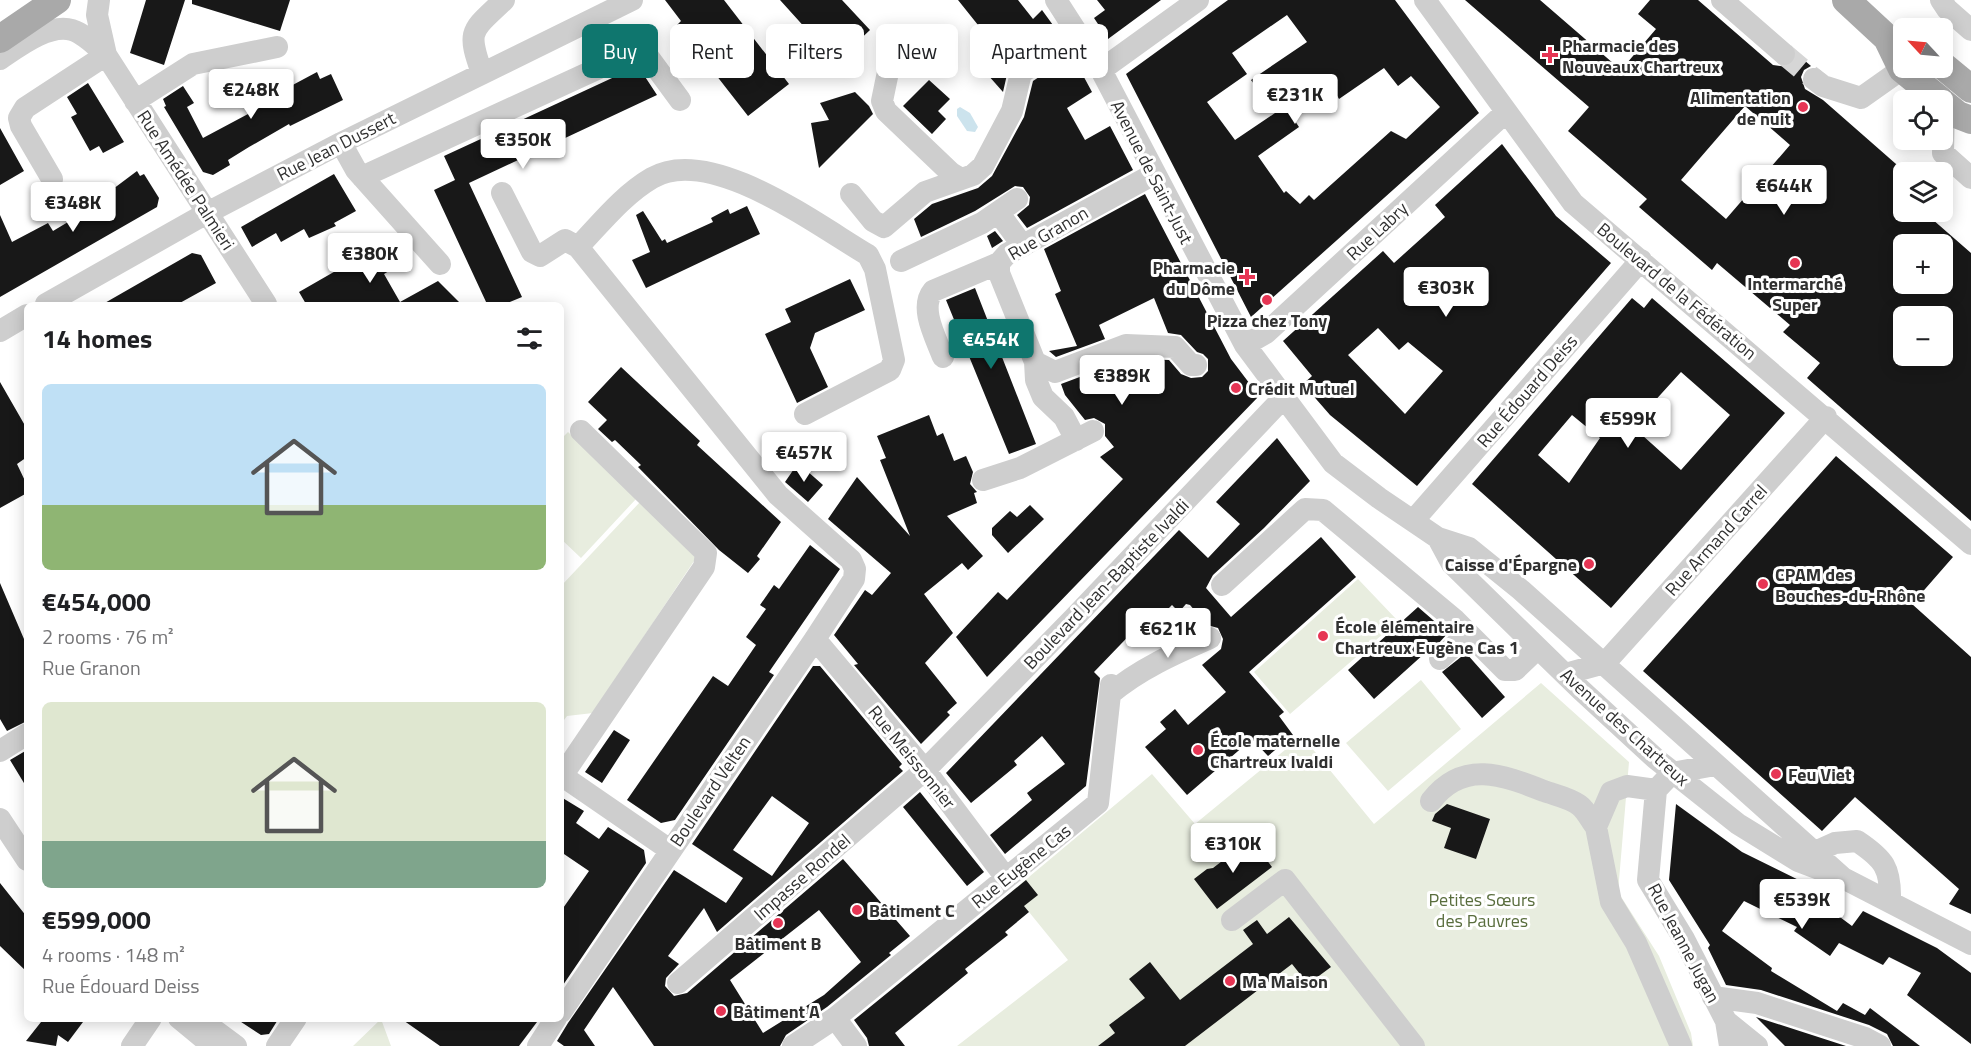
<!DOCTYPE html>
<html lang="en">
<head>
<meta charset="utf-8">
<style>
  :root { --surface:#fff; --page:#f2f2f2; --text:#202124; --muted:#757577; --accent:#0f766e }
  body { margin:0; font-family:"Titillium Web",sans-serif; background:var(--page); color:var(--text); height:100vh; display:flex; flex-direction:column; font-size:22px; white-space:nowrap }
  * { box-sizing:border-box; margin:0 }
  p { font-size:20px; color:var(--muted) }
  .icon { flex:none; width:33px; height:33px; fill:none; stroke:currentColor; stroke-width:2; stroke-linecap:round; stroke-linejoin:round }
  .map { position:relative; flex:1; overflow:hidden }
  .panel { position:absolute; left:24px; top:302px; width:540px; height:720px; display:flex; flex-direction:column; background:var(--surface); border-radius:9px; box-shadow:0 3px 15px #0003 }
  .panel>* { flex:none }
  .banner { position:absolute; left:582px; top:24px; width:570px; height:54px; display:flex; gap:12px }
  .needle { width:39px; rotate:296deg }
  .tools { position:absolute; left:1893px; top:18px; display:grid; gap:12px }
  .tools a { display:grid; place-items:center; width:60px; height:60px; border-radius:9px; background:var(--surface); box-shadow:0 3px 15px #0003; font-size:30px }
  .price { position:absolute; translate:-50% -51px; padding:0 14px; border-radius:6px; background:#fff; color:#222; font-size:20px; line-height:39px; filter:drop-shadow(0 2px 3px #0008) }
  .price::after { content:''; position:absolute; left:50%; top:36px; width:18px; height:14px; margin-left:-9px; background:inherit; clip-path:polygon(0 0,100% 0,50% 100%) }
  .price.selected { background:var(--accent); color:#fff }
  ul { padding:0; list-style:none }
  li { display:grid; align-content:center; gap:12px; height:318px; padding:0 18px }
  li span { display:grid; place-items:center; height:186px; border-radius:9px; color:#555 }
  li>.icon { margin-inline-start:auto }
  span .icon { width:108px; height:108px; fill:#fffc; stroke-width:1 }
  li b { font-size:26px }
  h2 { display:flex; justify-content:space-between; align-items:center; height:72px; padding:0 18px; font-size:26px }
  .pill { padding:0 21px; border-radius:9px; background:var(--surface); box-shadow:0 3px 15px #0003; font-size:21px; line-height:54px }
  .pill.selected { background:var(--accent); color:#fff }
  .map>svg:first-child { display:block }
</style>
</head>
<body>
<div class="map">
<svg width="1971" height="1046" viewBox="0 0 1971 1046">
  <rect width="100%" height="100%" fill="#fff"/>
  <!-- green -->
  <path fill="#e8eddf" d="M568 432 636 499 581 558 561 539V439Z
    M640 502 696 558 593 713 567 716 561 724V586Z
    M1358 579 1398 621 1290 714 1254 672Z
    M1421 680 1461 729 1388 791 1346 743Z
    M1541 683 1629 762 1618 892 1659 956 1691 1033 1693 1046H957L1068 960 1012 891 1152 774 1195 824 1302 736 1374 824Z
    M381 1019 391 1046H353Z"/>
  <!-- water -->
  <path fill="#cce3ed" d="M960 107 970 113 978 127 975 132 967 131 957 116V109Z"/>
  <!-- building -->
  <path fill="#181818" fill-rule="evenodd" d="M146 0H185L164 65 130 53Z
    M192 0H290L280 31 192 4Z
    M665 0H724L789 84 748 116 677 25 681 21Z
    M780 0H842L870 30 836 62Z
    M958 0H1018L1033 19 1042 10 1058 32 1013 62 1008 70 1003 92 980 66 998 50Z
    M1097 0H1161L1108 39 1094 18 1105 10Z
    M1228 0H1395L1479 113 1251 317 1126 74ZM1287 15 1307 42 1251 80 1275 113 1235 140 1207 102 1247 74 1232 53ZM1384 68 1398 86 1411 76 1440 107 1406 139 1391 131 1314 200 1309 195 1300 204 1286 191 1284 193 1258 156 1299 127 1293 118 1334 90 1339 99Z
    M1465 0H1540L1621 70 1656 29 1638 14 1650 0H1698L1773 65 1789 67 1795 62 1797 54 1811 66 1804 70 1801 77 1805 89 1823 100 1904 171 1901 174 1904 176V212H1924L1971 253V521L1807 378 1820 363 1783 332 1790 325 1717 263 1712 270 1639 207 1647 199 1568 131 1589 107ZM1745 106 1790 145 1726 219 1681 180ZM1904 244H1942V284H1904ZM1904 316H1942V356H1904Z
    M1072 55 1092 92 1067 108 1085 140 1110 126 1133 170 1027 228 1017 215 1029 205 1030 197 1023 187 1015 186 975 211 921 237 914 219 932 204 978 188 992 176 1024 117 1033 81Z
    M638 66 657 95 469 183 522 297 505 304H487L434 190 455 180 444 156Z
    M317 72 320 79 331 74 343 100 290 126 289 124 249 147 228 160 230 165 213 175 203 172 164 107 166 106 163 99 183 86 194 103 187 107 203 138 261 107 259 103Z
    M929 80 950 99 938 111 946 119 932 134 903 106Z
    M88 83 124 142 103 153 99 146 90 151 71 117 77 114 67 97Z
    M855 92 869 106 873 114 819 168 811 123 829 120 820 103Z
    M0 128 24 171 0 185Z
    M1502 144 1556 216 1611 263 1417 486 1330 415 1303 384 1312 376 1283 341 1383 251 1394 263 1445 217 1435 205ZM1378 328 1399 350 1408 342 1443 371 1405 414 1348 355Z
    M137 171 140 176 144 174 159 198 157 207 0 297V215L12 242 48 223 53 231 103 201 101 198 112 193 113 189Z
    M334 174 356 211 334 223 336 226 309 238 304 229 281 242 276 233 252 247 241 227Z
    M1145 194 1231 359 1259 396 987 677 956 637 998 592 1007 600 1123 479 1100 457 1114 447 1105 436V424L1094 418 1085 420 1065 395 1061 384 1128 359 1169 360 1181 374 1191 378 1202 377 1208 371V359L1203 354 1197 352 1181 335 1168 333 1154 298 1099 325 1105 339 1056 357 1049 351 1077 346 1055 294 1061 291 1044 249Z
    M747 206 760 234 646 288 632 260 650 252 636 215 643 211 662 241 665 239 667 243 713 222 711 218 728 209 730 214Z
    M995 231 1003 241 992 248 987 236Z
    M386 242 399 265 384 274 400 302 438 281 461 304H306L299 292Z
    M192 253 201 255 216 283 178 304H103Z
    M850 279 865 310 815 333 810 348 828 387 797 403 765 334 791 322 785 309Z
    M975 288 1036 444 1009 454 946 300Z
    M1632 298 1644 308 1652 298 1785 413 1611 608 1472 484ZM1681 372 1730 415 1681 470 1632 426ZM1572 415 1600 438 1569 483 1538 455Z
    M621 367 700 441 697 445 781 522 757 556 760 559 748 573 719 550 638 467 641 465 615 440 612 442 598 429 607 420 588 402Z
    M0 382 27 429V457L17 464 27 485V493L0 508Z
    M929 415 937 436 943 433 954 461 966 456 973 472 970 484 977 492 974 493 977 503 947 516 983 556 968 570 962 563 924 594 953 633 925 663 957 703 947 712 950 715 921 744 854 665 858 664 834 635 865 590 872 595 891 573 828 519 857 477 910 536 880 460 886 458 877 436Z
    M1277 438 1310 481 1264 528 1213 575 1206 588 1231 617 1321 537 1356 577 1249 672 1284 712 1279 716 1293 735 1268 756 1252 739 1187 795 1145 747 1166 729 1160 722 1175 709 1188 725 1226 692 1202 665 1221 649 1223 639 1218 628 1207 625 1190 605 1186 604 1179 612 1172 605 1152 625 1146 618 1094 672 1100 678 1086 786 1005 854 990 835 1032 800 1027 793 1065 764 1042 736 1014 761 1017 765 971 803 946 773 1179 530 1208 558 1240 524 1216 502Z
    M1836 456 1953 557 1912 604 1971 657V914L1949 904 1959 889 1855 797 1822 831 1643 671Z
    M798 463 823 485 808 502 785 482Z
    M1030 505 1044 519 1008 553 992 535V528L1010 511 1017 517Z
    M810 545 840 569 769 672 774 675 675 820 661 823 627 800 713 676 728 686 756 645 746 637 766 609 760 605 774 585 779 589Z
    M0 583 27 646V721L7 731 0 719Z
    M1418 607 1448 633 1427 656 1425 653 1374 699 1348 670Z
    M1466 653 1505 697 1482 718 1442 672Z
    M813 666H820L902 764 899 767 903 771 717 932 704 908 668 956 679 964 666 978 665 986 674 996 687 993 843 859 910 936 889 953 891 955 827 1007 786 1035 780 1046H654L613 987 584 1030 595 1046H564L557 1041 568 1023 674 870 726 903 743 878 692 844ZM772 796 809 823 772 876 733 850ZM819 910 861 962 824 995 763 1033 730 980Z
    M614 730 630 740 602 783 585 772Z
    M27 750V788L10 760Z
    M920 792 984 872 967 886 903 807Z
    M561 797 584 811 576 823 599 839 608 827 644 850 646 863 561 988V911L589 871 561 852Z
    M1447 804 1490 819 1476 859 1444 848 1451 828 1432 821 1435 814Z
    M1676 804 1742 852 1823 892 1817 900 1852 926 1863 911 1937 948 1971 973V1044L1907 995 1921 973 1889 957 1883 965 1839 943 1830 956 1794 931 1797 927 1744 901 1722 931 1772 968 1771 971 1837 1011 1843 1003 1865 1015 1870 1008 1920 1046H1893L1887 1034 1869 1025 1761 990 1726 985 1708 948 1710 945 1669 880Z
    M1251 839 1272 867 1217 909 1194 879 1207 869 1213 868Z
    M1026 880 1038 895 1024 906 1029 912 1005 932 1008 935 965 969 968 973 895 1033 905 1046H869L867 1038 854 1020Z
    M0 883 27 917V972L0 946Z
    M1289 917 1331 967 1308 984 1292 964 1185 1046H1098L1115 1033 1109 1025 1145 998 1129 979 1150 962 1180 1000 1253 944 1243 930 1257 920 1267 934Z
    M1756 1017 1846 1046H1785Z
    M37 1018H86L68 1042 58 1035 56 1046 26 1041 41 1022Z
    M235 1018H279L269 1034 261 1035Z
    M400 1018H540L519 1046H440Z"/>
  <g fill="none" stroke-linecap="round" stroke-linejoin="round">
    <!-- minor-tunnel -->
    <path stroke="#d6d6d6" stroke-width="22" stroke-dasharray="22 11" stroke-linecap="butt" d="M1784 54 1814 79"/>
    <!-- minor -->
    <path stroke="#cecece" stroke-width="22" d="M99 0 97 15 106 55 266 304
      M1056 0 1101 70 1245 345 1333 463 1379 498 1438 538 1469 548 1521 590 1843 878
      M1425 0 1573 203 1971 544
      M1722 0 1784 54
      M1941 0 1947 9 1971 30
      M0 59C18 47 49 23 72 30 85 34 96 46 106 55
      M1101 70 1198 0
      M888 72 882 101 886 111 951 173 961 179
      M482 73C466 29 472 31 504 0
      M1814 79 1823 86 1861 98 1902 69
      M135 101 193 64 277 47
      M1944 103 1943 153 1971 178
      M341 143 356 170 440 264
      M362 177 636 51H644L680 100
      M52 179 21 126 19 118 25 108 106 55
      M502 193 532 252 540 256 565 240 578 247 778 495 851 560 855 569 854 579 815 639 561 1012
      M851 194 873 221 884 227 925 192 973 175 983 166 1012 111 1021 73 1079 34
      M998 212 1023 246
      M578 247C601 223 623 195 652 178 710 144 817 225 868 255L875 269 894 360 890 370 805 414
      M901 261 982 223 1017 199
      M46 304 207 213 341 143 632 0
      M0 331 27 315
      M1245 345 1266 333 1506 112
      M943 357C936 338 919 308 933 291L999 263
      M1035 362 1055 372 1126 345 1175 347 1191 365H1196
      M1076 440 1064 417 1043 397 1036 380 1035 362 999 273V263L1007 254 1154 174
      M983 480 1020 468 1093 431
      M1413 521 1641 260
      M1438 538 1452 564 1580 689 1656 759 1738 824 1798 861 1843 878 1971 944
      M1222 585 1305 509 1323 510 1455 620 1505 670H1515L1538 648
      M815 639 925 770 1006 878
      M1440 659 1468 633
      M1565 674 1605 663 1826 417
      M1110 694C1139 669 1176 653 1210 638
      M0 751 27 734
      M1715 765 1672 773 1656 790 1648 880 1684 939 1726 1021 1730 1046
      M561 775 670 850
      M562 776 704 567 706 553 581 431
      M1656 790 1627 786 1611 792 1596 827 1611 902 1636 943 1681 1046
      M1431 801C1463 759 1503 775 1544 791 1555 795 1570 798 1579 805 1586 810 1591 821 1596 827
      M0 819 27 860
      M1815 852 1835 843 1857 841C1884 859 1891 868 1890 901
      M1232 920 1285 880 1414 1046
      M678 983 925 770 1074 618 1285 396
      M1713 997 1757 1003 1865 1038 1880 1046
      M179 1018 208 1042
      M198 1018 236 1046
      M835 1018 856 1046
      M1726 1021 1757 1046
      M132 1046 151 1018
      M277 1046 296 1018
      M538 1046 556 1018
      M793 1046 835 1018 1098 803 1111 685"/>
    <!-- major -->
    <path stroke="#a9a9a9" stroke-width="28" d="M1846 0 1887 38 1903 44
      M1887 38 1902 69 1940 100
      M0 39 57 0
      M1942 65 1971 89
      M1942 102 1958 115 1971 120"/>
  </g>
  <!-- markers -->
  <g fill="#e63554" stroke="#fff" stroke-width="2">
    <path d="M1547 46h6v6h6v6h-6v6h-6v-6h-6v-6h6z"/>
    <circle cx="1803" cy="107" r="6"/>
    <circle cx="1795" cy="263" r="6"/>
    <path d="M1244 268h6v6h6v6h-6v6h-6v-6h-6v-6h6z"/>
    <circle cx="1267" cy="300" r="6"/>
    <circle cx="1236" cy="388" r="6"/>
    <circle cx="1589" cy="564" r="6"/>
    <circle cx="1763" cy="584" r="6"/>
    <circle cx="1323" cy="636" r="6"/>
    <circle cx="1198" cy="750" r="6"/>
    <circle cx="1776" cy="774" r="6"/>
    <circle cx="857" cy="910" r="6"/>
    <circle cx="778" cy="923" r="6"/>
    <circle cx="1230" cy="981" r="6"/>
    <circle cx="721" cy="1011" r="6"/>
  </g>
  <g text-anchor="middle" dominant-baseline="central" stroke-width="6" stroke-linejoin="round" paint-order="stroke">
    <!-- poi labels -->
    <g font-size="18" font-weight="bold" fill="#313131" stroke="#fff" text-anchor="start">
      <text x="1562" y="45">Pharmacie des<tspan x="1562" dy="21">Nouveaux Chartreux</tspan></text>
      <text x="1791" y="97" text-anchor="end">Alimentation<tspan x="1791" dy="21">de nuit</tspan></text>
      <text x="1235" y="267" text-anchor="end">Pharmacie<tspan x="1235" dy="21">du Dôme</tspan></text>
      <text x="1795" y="283" text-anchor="middle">Intermarché<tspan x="1795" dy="21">Super</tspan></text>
      <text x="1267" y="320" text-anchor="middle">Pizza chez Tony</text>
      <text x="1248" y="388">Crédit Mutuel</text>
      <text x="1577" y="564" text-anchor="end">Caisse d'Épargne</text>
      <text x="1775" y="574">CPAM des<tspan x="1775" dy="21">Bouches-du-Rhône</tspan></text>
      <text x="1335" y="626">École élémentaire<tspan x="1335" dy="21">Chartreux Eugène Cas 1</tspan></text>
      <text x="1210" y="740">École maternelle<tspan x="1210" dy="21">Chartreux Ivaldi</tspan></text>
      <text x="1788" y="774">Feu Viet</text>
      <text x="869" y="910">Bâtiment C</text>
      <text x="778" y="943" text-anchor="middle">Bâtiment B</text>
      <text x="1242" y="981">Ma Maison</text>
      <text x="733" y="1011">Bâtiment A</text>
    </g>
    <!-- street labels -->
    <g font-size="18" fill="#313131" stroke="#fff">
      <text transform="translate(336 146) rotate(-27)">Rue Jean Dussert</text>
      <text transform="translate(1152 172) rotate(63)">Avenue de Saint-Just</text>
      <text transform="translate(186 180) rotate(57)">Rue Amédée Palmieri</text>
      <text transform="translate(1377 231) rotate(-43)">Rue Labry</text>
      <text transform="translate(1048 233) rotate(-30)">Rue Granon</text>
      <text transform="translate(1677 291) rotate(40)">Boulevard de la Fédération</text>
      <text transform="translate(1527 391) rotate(-49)">Rue Édouard Deiss</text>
      <text transform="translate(1716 540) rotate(-48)">Rue Armand Carrel</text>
      <text transform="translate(1106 584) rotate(-46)">Boulevard Jean-Baptiste Ivaldi</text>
      <text transform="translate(1625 727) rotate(42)">Avenue des Chartreux</text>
      <text transform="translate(912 757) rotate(51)">Rue Meissonnier</text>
      <text transform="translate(710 791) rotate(-56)">Boulevard Velten</text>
      <text transform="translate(1021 866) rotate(-39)">Rue Eugène Cas</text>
      <text transform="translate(802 877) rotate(-41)">Impasse Rondel</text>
      <text transform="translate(1684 943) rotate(62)">Rue Jeanne Jugan</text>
    </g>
    <!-- park labels -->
    <g font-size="18" fill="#596d3d" stroke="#fff">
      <text x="1482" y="899">Petites Sœurs<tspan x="1482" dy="21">des Pauvres</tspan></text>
    </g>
  </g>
</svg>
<div class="tools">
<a><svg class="needle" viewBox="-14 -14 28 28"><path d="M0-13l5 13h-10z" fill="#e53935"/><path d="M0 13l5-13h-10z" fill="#757577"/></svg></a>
<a><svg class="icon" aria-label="locate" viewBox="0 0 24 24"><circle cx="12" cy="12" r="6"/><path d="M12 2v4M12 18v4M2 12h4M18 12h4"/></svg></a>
<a><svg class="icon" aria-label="layers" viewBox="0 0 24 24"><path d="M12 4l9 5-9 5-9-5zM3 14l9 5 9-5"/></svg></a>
<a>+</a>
<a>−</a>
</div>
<b class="price" style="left:251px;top:120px">€248K</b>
<b class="price" style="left:1295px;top:125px">€231K</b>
<b class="price" style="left:523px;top:170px">€350K</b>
<b class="price" style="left:1784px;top:216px">€644K</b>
<b class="price" style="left:73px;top:233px">€348K</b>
<b class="price" style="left:370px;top:284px">€380K</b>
<b class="price" style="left:1446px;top:318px">€303K</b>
<b class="price selected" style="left:991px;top:370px">€454K</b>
<b class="price" style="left:1122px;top:406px">€389K</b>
<b class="price" style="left:1628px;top:449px">€599K</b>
<b class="price" style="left:804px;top:483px">€457K</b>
<b class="price" style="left:1168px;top:659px">€621K</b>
<b class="price" style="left:1233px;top:874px">€310K</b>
<b class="price" style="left:1802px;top:930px">€539K</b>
<div class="banner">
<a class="pill selected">Buy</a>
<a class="pill">Rent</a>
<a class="pill">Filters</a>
<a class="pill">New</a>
<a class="pill">Apartment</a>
</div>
<section class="panel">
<h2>14 homes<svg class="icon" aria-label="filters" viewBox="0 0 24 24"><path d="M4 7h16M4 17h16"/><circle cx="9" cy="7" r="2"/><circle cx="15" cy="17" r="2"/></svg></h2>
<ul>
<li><span style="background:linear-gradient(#bfe0f5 65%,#8fb573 0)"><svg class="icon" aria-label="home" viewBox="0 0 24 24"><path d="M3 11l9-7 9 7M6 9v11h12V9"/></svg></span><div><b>€454,000</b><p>2 rooms · 76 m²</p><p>Rue Granon</p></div></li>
<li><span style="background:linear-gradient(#dfe7d0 75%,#7fa58c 0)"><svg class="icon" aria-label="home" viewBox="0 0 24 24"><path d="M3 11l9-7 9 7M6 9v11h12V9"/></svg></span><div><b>€599,000</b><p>4 rooms · 148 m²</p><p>Rue Édouard Deiss</p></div></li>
</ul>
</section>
</div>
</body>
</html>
